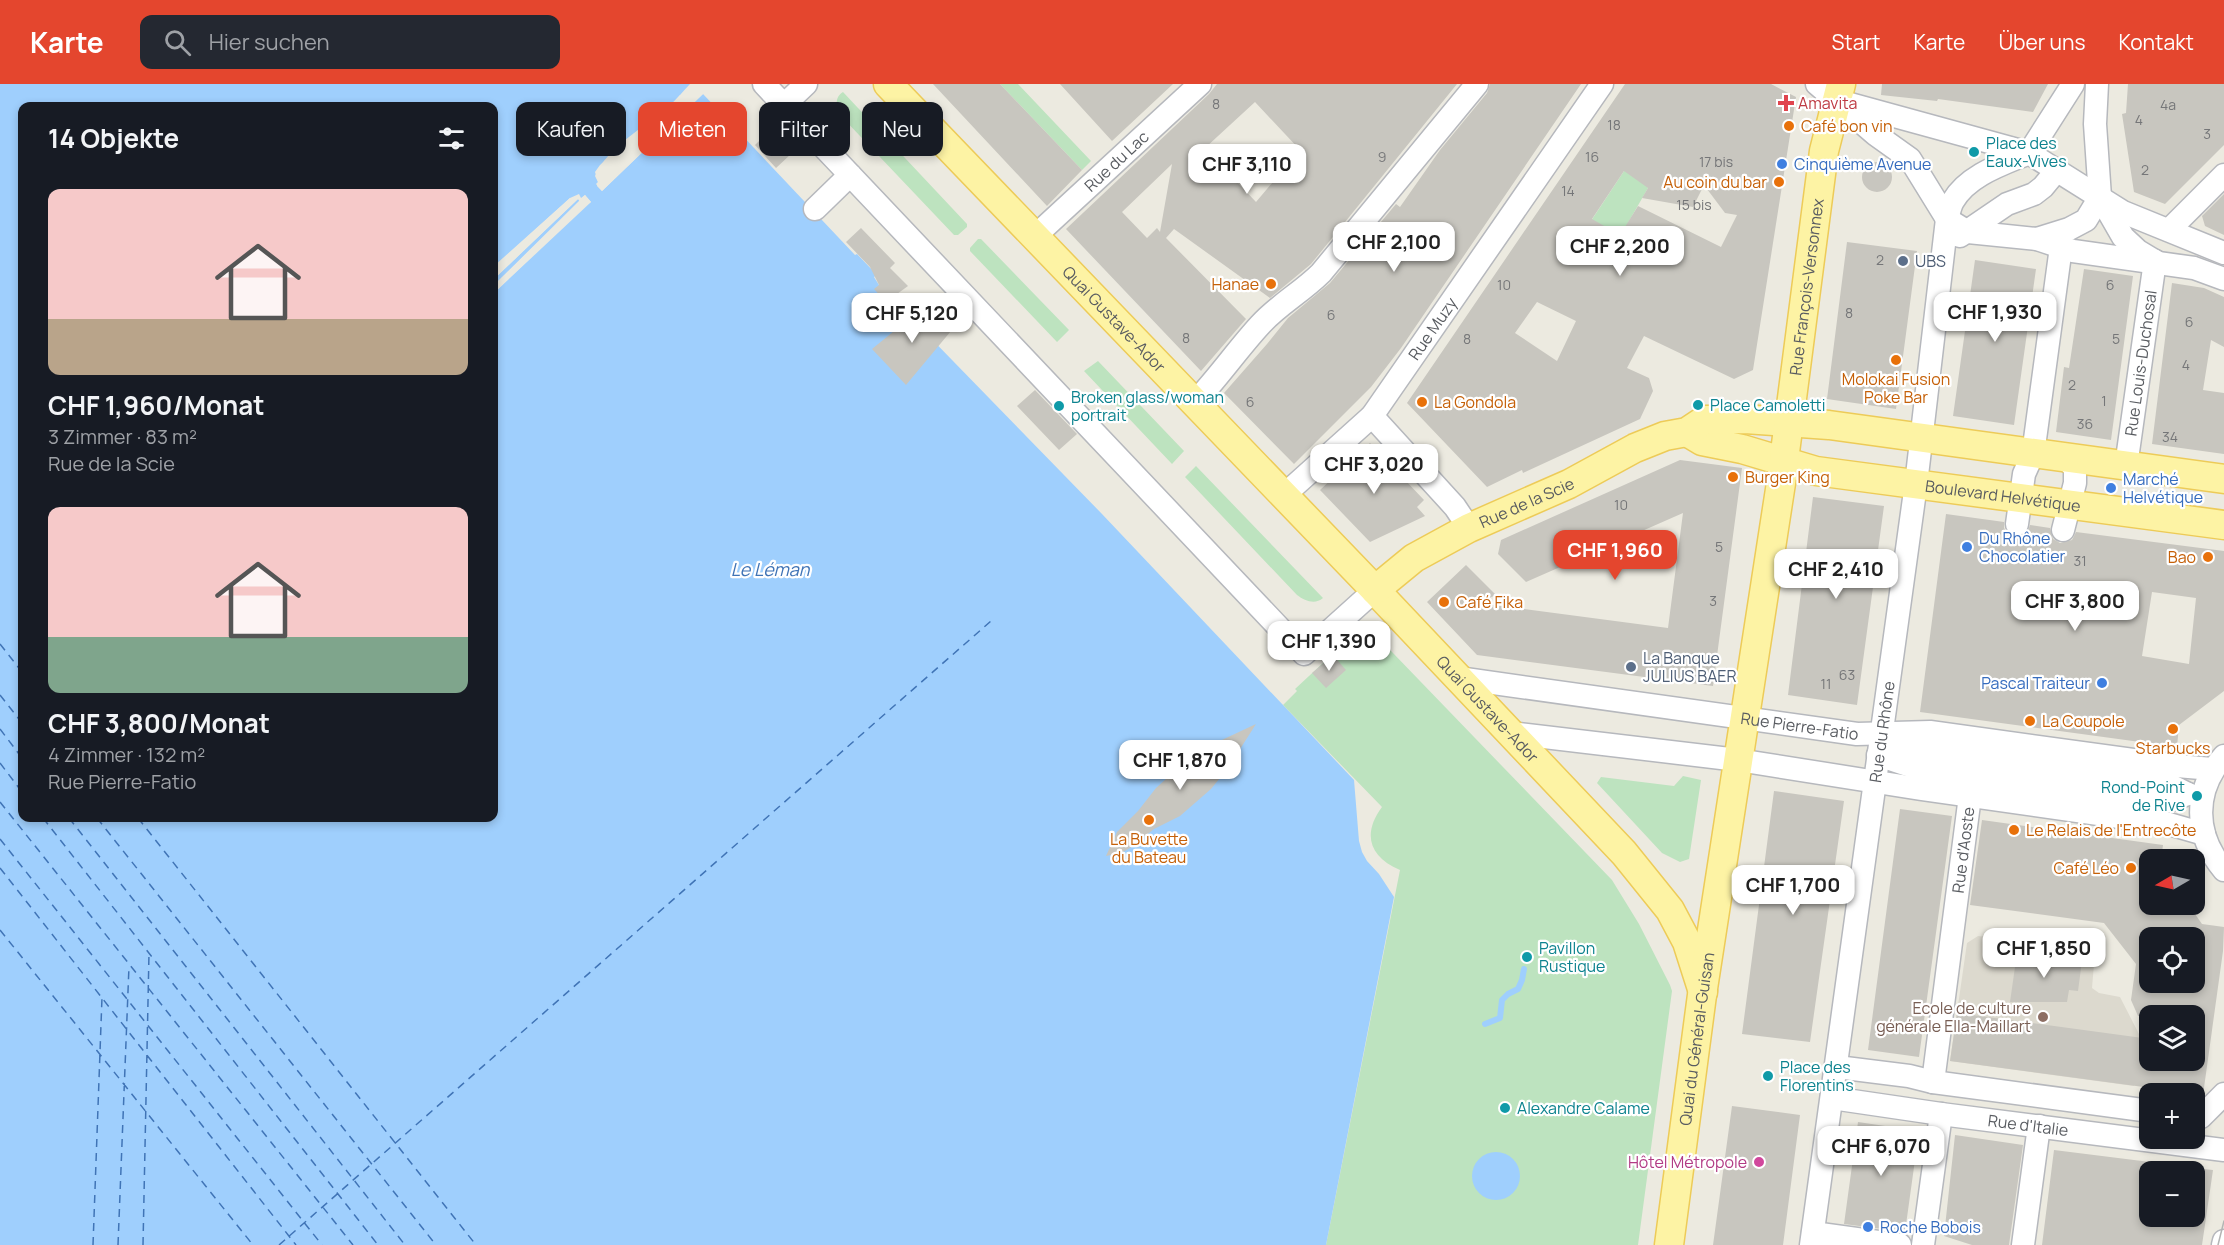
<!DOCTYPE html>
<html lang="de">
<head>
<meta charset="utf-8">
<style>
  :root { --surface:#171b24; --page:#242831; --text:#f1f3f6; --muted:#9ea1a6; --accent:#e4462e }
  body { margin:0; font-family:Manrope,sans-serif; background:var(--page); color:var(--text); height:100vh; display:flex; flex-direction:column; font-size:22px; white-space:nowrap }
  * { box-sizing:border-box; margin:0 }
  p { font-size:20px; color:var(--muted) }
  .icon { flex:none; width:33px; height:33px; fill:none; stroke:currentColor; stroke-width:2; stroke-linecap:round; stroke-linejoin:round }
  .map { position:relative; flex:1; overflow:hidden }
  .drawer { position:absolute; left:18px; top:18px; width:480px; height:720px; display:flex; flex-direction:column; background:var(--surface); border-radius:12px; box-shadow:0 3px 9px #0003 }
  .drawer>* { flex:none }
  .top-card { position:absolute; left:516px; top:18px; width:570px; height:54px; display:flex; gap:12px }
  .needle { width:39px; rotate:261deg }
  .tools { position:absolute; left:2139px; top:765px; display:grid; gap:12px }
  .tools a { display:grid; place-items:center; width:66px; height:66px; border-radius:12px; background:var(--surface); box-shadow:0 3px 9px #0003; font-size:30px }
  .price { position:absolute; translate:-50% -51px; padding:0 14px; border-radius:12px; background:#fff; color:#222; font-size:20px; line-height:39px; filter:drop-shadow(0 2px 3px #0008) }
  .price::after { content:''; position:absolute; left:50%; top:36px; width:18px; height:14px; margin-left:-9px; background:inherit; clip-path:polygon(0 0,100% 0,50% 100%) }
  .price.current { background:var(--accent); color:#fff }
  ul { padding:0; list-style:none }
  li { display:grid; align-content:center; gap:12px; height:318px; padding:0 30px }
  li span { display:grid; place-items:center; height:186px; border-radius:12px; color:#555 }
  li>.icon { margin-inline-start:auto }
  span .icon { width:108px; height:108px; fill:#fffc; stroke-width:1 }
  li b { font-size:26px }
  h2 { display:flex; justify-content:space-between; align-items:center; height:72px; padding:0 30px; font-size:26px }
  .chip { padding:0 21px; border-radius:12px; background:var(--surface); box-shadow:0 3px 9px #0003; font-size:21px; line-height:54px }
  .chip.current { background:var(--accent); color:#fff }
  header { display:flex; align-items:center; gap:36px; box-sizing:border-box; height:84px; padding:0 30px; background:var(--accent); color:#fff }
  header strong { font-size:28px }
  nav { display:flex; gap:33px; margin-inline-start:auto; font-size:21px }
  .search { width:420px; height:54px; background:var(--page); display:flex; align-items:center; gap:15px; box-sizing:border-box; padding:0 21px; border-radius:12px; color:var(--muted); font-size:22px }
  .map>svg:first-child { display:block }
</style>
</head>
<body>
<header>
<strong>Karte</strong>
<div class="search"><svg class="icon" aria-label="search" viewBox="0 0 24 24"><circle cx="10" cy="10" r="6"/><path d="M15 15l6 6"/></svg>Hier suchen</div>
<nav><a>Start</a><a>Karte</a><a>Über uns</a><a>Kontakt</a></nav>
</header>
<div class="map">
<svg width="2224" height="1161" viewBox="0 0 2224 1161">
  <rect width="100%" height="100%" fill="#eceae0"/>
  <!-- education -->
  <path fill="#dcd9ce" d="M1978 852 2081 863 2094 880 2092 904 2099 909 2120 913 2141 954 2134 1002 1950 977 1967 859Z"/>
  <!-- green -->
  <path fill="#bde3bf" d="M1000 0H1018L1091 77 1082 86Z
    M843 8 967 140V143L958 151H954L841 32C836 24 834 13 843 8Z
    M1630 78 1648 104 1621 151 1611 146 1605 155 1587 143Z
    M978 155H981L1069 246 1057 258 970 167V164Z
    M1098 277 1184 367 1172 380 1084 287Z
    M1196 382 1323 514C1315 521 1305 517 1297 511L1185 393Z
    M1365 540 1612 796 1639 840 1670 901 1672 907 1638 1161H1326L1400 786C1369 773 1362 750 1382 723L1283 621 1297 607 1295 605Z
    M1683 692 1701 696 1689 775 1680 778 1662 769 1597 699 1601 693 1674 702Z"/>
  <!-- water -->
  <path fill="#9fcffd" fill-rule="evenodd" d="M0 0H690C683 7 677 15 670 21 647 42 607 63 595 92L598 98 596 100 602 107 703 10 855 171 857 170 877 191 874 193 879 201 1102 430 1354 696 1359 757 1362 768 1367 777 1379 790 1394 813 1326 1161H0ZM22 22H494V182L570 114 581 115 585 111 591 118 494 209V734H22Z
    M578 115 580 118 494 201V195Z
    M1472 1092a24 24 0 1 1 48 0a24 24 0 1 1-48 0Z"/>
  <!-- pier -->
  <path fill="#eceae0" d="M701 8 703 10 602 107 597 102 598 98 595 88 600 81 643 42 669 23 680 11 684 12 671 25 645 44 602 83 598 89 602 103Z
    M579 110 581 114 585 111 591 118 581 125 494 209 495 203 494 204V201L580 116 578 115 494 195V191L572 116 494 185V183L570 114Z"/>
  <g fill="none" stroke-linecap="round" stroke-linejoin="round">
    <!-- stream -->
    <path stroke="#9fcffd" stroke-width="6" d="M1485 940 1500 934 1502 916 1508 910 1518 905 1522 896 1524 885"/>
    <!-- ferry -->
    <path stroke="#4074b6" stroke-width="1.5" stroke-dasharray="8 6" stroke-linecap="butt" d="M0 560 22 588
      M0 611 22 639
      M0 645 22 674
      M0 679 22 708
      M0 718 353 1161
      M43 734 378 1161
      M69 734 405 1161
      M97 734 436 1161
      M138 734 476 1161
      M0 755 322 1161
      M0 784 296 1161
      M0 846 253 1161
      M93 1161 102 913
      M118 1161 129 882
      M143 1161 149 869
      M279 1161 991 537"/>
  </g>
  <!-- building -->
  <path fill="#c8c6bf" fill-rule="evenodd" d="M933 0H1000L1082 86 1047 122Z
    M1060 0H1173L1112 57Z
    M1217 0H1457L1311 180 1270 214 1174 145 1166 154 1246 235 1201 287 1066 145 1209 10ZM1255 18 1300 66 1256 118 1205 64ZM1172 80 1160 148 1157 144 1147 154 1122 128Z
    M1490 0H1581L1401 264 1371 303 1294 380 1224 309 1267 260 1288 234 1330 199 1396 120 1400 123 1440 66 1487 9Z
    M1625 0H1771L1796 13 1753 286 1734 295 1644 252 1627 284 1649 294 1653 307 1640 335 1523 389 1522 386 1487 403 1407 319ZM1624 87 1648 104 1642 114 1693 123 1704 101 1725 129 1737 131 1721 163 1638 122 1620 151 1592 135ZM1537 218 1576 237 1557 277 1515 249Z
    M1882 0H2048L2033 28 1938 15 1937 17 1881 11Z
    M2128 0H2224V61L2165 120 2134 108 2122 30 2126 29Z
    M769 47 791 70 776 84 755 61Z
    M1862 93a15 15 0 1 1 30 0a15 15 0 1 1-30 0Z
    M2224 110V151L2205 142 2202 132Z
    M861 144 895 179 890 184 908 202 886 218 874 205 879 201 870 183 846 158Z
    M1847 158 1917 167 1896 325 1827 315Z
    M1975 176 2036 185 2014 341 1953 332Z
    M2084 185 2133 192 2111 356 2056 348 2064 283 2069 284Z
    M2172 199 2204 204 2224 213V263L2211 256 2203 306 2224 309V370L2152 360Z
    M926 221 951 247 906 301 872 265Z
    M1035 306 1077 350 1059 366 1017 322Z
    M1370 359 1424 416 1417 423 1425 432 1370 458 1320 406Z
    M1680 376 1742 384 1713 602 1477 571 1427 518 1466 481 1496 511 1478 519 1668 544 1683 429 1526 498 1498 470 1501 456Z
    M1813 413 1884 422 1857 621 1788 611Z
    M1946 430 2004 438V444L2008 450 2016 453 2027 449 2030 441 2050 444 2053 455 2060 459 2072 456 2076 448 2224 467V607L2179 641 2177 663 1920 628ZM2152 508 2196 514 2189 580 2142 572Z
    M1333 571 1346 586 1326 604 1312 589Z
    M1256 640 1228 684 1211 705 1180 732 1154 745 1130 764 1121 769 1106 772 1117 748 1138 727 1156 704 1187 676 1209 662Z
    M1774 707 1844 717 1810 958 1742 950Z
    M1900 725 1952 732 1919 973 1868 966Z
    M1982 736 2163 761 2161 776H2150V820H2188L2202 840 2224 843 2223 867 2203 1011 1950 977 1957 929 2150 955V976H2194V932H2138L2131 916 2136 880 2104 839 1970 821ZM2150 854H2194V898H2150Z
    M2017 869 2082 877 2078 907 2069 906 2067 918H2010Z
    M1732 1022 1800 1031 1783 1161H1713Z
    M1858 1038 1919 1047 1905 1148 1844 1140Z
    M1955 1051 2023 1061 2009 1161H1972L1944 1152Z
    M2054 1066 2150 1078V1132H2194V1084L2213 1086 2202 1161H2042Z"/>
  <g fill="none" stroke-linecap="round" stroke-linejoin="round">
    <!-- minor casing -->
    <g stroke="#b6b8bd" stroke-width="25">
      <g id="minor">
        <path d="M764 0 1304 570 1375 506"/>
        <path d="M1817 0 1875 50 1910 75 1947 135 1968 148 2037 155 2073 167 2194 184 2224 195"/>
        <path d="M2097 0 2095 40 2100 113 2123 153 2138 167 2153 176"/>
        <path d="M1843 18 2029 69 2123 128 2224 169"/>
        <path d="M784 21 806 0"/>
        <path d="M2029 69 2073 0"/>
        <path d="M815 125 850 91"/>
        <path d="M2169 146 2224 91"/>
        <path d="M1960 152 2007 120 2034 110 2043 103 2057 86"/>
        <path id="s1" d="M1034 153 1200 0"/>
        <path d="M2037 155 2069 145 2086 136 2100 113"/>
        <path d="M1194 319C1218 294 1237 266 1260 241 1278 221 1302 208 1321 189L1477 0"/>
        <path d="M1372 332 1455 423 1469 444"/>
        <path id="s2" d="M2126 382 2155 177"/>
        <path id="s3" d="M1283 412 1372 332 1602 0"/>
        <path d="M2017 440 2024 390 2033 370 2061 163"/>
        <path d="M2063 446 2075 399V384L2065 374"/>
        <path id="s4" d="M1458 594 1857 650 1930 648 2177 682 2212 685"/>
        <path d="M1510 649 1738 676 1921 705 2169 740 2204 750"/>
        <path d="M1888 653 1937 670 2166 699 2188 710"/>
        <path d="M1878 671 1935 690 2025 702 2163 719 2188 710"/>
        <path d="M2224 672C2193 707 2194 751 2224 786"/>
        <path d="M1837 983 1909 992 1933 998 2150 1027"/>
        <path id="s5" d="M1933 998 1970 712"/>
        <path id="s6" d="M1832 1014 1941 1030 2224 1066"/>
        <path d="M2201 1033 2224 1010"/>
        <path d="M1813 1149 1900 1161"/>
        <path id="s7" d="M1811 1161 1916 400 1947 135C1949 129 1950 122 1953 117 1968 91 2003 80 2029 69"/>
        <path d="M1923 1161 1941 1030"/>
        <path d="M2023 1161 2039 1042"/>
        <path d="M2223 1161 2224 1157"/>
      </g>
    </g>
    <!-- major casing -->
    <g stroke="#edcb58" stroke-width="31">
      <g id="major">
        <path id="s8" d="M888 0 1375 506 1624 769 1670 826 1687 858 1703 908"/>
        <path id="s9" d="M1687 348 1702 357 1742 365 1816 387 2224 441"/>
        <path id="s10" d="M1375 506 1414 474 1469 444 1569 400 1635 364 1665 352 1687 348 1705 336 1745 335 1829 341 2224 395"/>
        <path id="s11" d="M1669 1161 1702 911 1781 399 1824 67 1841 0"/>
      </g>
    </g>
    <!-- minor -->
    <use href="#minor" stroke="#fff" stroke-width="22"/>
    <!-- major -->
    <use href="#major" stroke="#fdf3a4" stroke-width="28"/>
    <!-- tram -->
    <path stroke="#b3b4b4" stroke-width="1.5" d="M2218 1161 2224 1137"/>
  </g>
  <!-- markers -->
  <path fill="#e0444e" stroke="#fff" stroke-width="2" d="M1783 10h6v6h6v6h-6v6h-6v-6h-6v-6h6z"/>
  <g fill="#e8710a" stroke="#fff" stroke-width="2">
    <circle cx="1789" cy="42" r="6"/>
    <circle cx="1779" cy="98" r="6"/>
    <circle cx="1271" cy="200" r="6"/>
    <circle cx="1896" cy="276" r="6"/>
    <circle cx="1422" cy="318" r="6"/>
    <circle cx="1733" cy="393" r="6"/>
    <circle cx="2208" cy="473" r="6"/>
    <circle cx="1444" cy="518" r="6"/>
    <circle cx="2030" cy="637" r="6"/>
    <circle cx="2173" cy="645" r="6"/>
    <circle cx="1149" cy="736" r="6"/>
    <circle cx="2014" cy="746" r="6"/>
    <circle cx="2131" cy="784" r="6"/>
  </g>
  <g fill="#0f9aa8" stroke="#fff" stroke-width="2">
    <circle cx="1974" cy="68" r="6"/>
    <circle cx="1698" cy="321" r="6"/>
    <circle cx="1059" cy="322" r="6"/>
    <circle cx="2197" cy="712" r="6"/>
    <circle cx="1527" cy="873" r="6"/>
    <circle cx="1768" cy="992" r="6"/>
    <circle cx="1505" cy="1024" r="6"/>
  </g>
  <g fill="#3f7fe0" stroke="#fff" stroke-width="2">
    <circle cx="1782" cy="80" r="6"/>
    <circle cx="2111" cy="404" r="6"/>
    <circle cx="1967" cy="463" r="6"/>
    <circle cx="2102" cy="599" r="6"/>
    <circle cx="1868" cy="1143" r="6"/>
  </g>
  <g fill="#5c6f8a" stroke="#fff" stroke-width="2">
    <circle cx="1903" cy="177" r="6"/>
    <circle cx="1631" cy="583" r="6"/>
  </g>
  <circle fill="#8d6e63" stroke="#fff" stroke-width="2" cx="2043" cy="933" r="6"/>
  <circle fill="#d1479c" stroke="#fff" stroke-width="2" cx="1759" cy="1078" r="6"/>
  <g text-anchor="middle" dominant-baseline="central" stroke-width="4.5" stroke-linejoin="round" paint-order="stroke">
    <!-- number labels -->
    <g font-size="14" fill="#757678">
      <text x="1216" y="19">8</text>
      <text x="2168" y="20">4a</text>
      <text x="2139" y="35">4</text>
      <text x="1614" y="40">18</text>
      <text x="2207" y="49">3</text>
      <text x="1382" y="72">9</text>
      <text x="1592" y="72">16</text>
      <text x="1716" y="77">17 bis</text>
      <text x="2145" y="85">2</text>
      <text x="1568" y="106">14</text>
      <text x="1694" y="120">15 bis</text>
      <text x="1880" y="175">2</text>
      <text x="1504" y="200">10</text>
      <text x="2110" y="200">6</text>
      <text x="1849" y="228">8</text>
      <text x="1331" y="230">6</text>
      <text x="2189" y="237">6</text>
      <text x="1186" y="253">8</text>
      <text x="1467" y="254">8</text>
      <text x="2116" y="254">5</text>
      <text x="2186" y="280">4</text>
      <text x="2072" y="300">2</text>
      <text x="2104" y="316">1</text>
      <text x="1250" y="317">6</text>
      <text x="2085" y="339">36</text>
      <text x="2170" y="352">34</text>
      <text x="1621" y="420">10</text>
      <text x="1719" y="462">5</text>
      <text x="2080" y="476">31</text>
      <text x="1713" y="516">3</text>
      <text x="1847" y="590">63</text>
      <text x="1826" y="599">11</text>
    </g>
    <!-- health labels -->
    <g font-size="16" fill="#be3a42" stroke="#fff" text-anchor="start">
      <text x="1798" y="19">Amavita</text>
    </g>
    <!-- food labels -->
    <g font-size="16" fill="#c56008" stroke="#fff" text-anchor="start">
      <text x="1801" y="42">Café bon vin</text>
      <text x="1767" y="98" text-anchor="end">Au coin du bar</text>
      <text x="1259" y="200" text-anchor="end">Hanae</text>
      <text x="1896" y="295" text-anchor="middle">Molokai Fusion<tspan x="1896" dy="18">Poke Bar</tspan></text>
      <text x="1434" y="318">La Gondola</text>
      <text x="1745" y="393">Burger King</text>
      <text x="2196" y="473" text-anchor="end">Bao</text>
      <text x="1456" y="518">Café Fika</text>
      <text x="2042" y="637">La Coupole</text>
      <text x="2173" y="664" text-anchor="middle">Starbucks</text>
      <text x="2026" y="746">Le Relais de l'Entrecôte</text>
      <text x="1149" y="755" text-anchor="middle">La Buvette<tspan x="1149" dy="18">du Bateau</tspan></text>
      <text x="2119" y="784" text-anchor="end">Café Léo</text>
    </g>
    <!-- culture labels -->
    <g font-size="16" fill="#0d838f" stroke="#fff" text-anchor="start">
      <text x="1986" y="59">Place des<tspan x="1986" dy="18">Eaux-Vives</tspan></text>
      <text x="1071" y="313">Broken glass/woman<tspan x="1071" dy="18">portrait</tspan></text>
      <text x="1710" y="321">Place Camoletti</text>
      <text x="2185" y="703" text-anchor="end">Rond-Point<tspan x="2185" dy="18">de Rive</tspan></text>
      <text x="1539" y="864">Pavillon<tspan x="1539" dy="18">Rustique</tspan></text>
      <text x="1780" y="983">Place des<tspan x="1780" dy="18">Florentins</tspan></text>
      <text x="1517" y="1024">Alexandre Calame</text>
    </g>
    <!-- street labels -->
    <g font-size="16" fill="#595c61" stroke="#fff">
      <text stroke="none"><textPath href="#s1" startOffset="112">Rue du Lac</textPath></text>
      <text stroke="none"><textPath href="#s11" startOffset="968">Rue François-Versonnex</textPath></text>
      <text stroke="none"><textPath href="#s8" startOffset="326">Quai Gustave-Ador</textPath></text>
      <text stroke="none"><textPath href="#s3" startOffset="226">Rue Muzy</textPath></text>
      <text stroke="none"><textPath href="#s2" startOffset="104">Rue Louis-Duchosal</textPath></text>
      <text stroke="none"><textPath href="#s9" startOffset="324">Boulevard Helvétique</textPath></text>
      <text stroke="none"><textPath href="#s10" startOffset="176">Rue de la Scie</textPath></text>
      <text stroke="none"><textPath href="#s8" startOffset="866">Quai Gustave-Ador</textPath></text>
      <text stroke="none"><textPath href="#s4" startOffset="345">Rue Pierre-Fatio</textPath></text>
      <text stroke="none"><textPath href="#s7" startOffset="518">Rue du Rhône</textPath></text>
      <text stroke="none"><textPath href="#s5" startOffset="234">Rue d'Aoste</textPath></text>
      <text stroke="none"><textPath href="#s11" startOffset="208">Quai du Général-Guisan</textPath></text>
      <text stroke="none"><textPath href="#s6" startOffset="198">Rue d'Italie</textPath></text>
    </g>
    <!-- shop labels -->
    <g font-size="16" fill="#366cbe" stroke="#fff" text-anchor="start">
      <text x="1794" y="80">Cinquième Avenue</text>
      <text x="2123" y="395">Marché<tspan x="2123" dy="18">Helvétique</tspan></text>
      <text x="1979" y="454">Du Rhône<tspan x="1979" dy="18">Chocolatier</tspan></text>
      <text x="2090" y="599" text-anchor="end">Pascal Traiteur</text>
      <text x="1880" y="1143">Roche Bobois</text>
    </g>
    <!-- service labels -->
    <g font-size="16" fill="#4e5e75" stroke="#fff" text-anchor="start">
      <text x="1915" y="177">UBS</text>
      <text x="1643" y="574">La Banque<tspan x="1643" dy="18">JULIUS BAER</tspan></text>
    </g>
    <!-- education labels -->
    <g font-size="16" fill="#785e54" stroke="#fff" text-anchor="end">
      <text x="2031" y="924">Ecole de culture<tspan x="2031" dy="18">générale Ella-Maillart</tspan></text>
    </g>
    <!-- hotel labels -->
    <g font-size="16" fill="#b23c85" stroke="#fff" text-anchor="end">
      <text x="1747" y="1078">Hôtel Métropole</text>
    </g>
    <!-- water labels -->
    <g font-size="18" font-style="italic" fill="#4074b6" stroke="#fff">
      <text x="770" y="485">Le Léman</text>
    </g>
  </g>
</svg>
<div class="tools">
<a><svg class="needle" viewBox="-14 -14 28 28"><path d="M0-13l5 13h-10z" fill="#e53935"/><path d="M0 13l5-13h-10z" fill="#9ea1a6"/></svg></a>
<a><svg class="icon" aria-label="locate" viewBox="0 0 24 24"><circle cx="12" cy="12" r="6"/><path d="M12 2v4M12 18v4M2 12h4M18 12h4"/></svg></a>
<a><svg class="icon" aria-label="layers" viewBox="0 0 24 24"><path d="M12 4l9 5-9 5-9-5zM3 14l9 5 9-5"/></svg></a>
<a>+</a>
<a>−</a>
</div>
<b class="price" style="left:1247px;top:111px">CHF 3,110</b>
<b class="price" style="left:1394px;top:189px">CHF 2,100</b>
<b class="price" style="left:1620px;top:193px">CHF 2,200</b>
<b class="price" style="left:1995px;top:259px">CHF 1,930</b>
<b class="price" style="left:912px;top:260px">CHF 5,120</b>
<b class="price" style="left:1374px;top:411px">CHF 3,020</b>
<b class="price current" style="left:1615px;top:497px">CHF 1,960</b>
<b class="price" style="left:1836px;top:516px">CHF 2,410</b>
<b class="price" style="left:2075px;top:548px">CHF 3,800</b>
<b class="price" style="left:1329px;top:588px">CHF 1,390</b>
<b class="price" style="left:1180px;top:707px">CHF 1,870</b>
<b class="price" style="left:1793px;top:832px">CHF 1,700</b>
<b class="price" style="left:2044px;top:895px">CHF 1,850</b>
<b class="price" style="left:1881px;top:1093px">CHF 6,070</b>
<div class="top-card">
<a class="chip">Kaufen</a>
<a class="chip current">Mieten</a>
<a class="chip">Filter</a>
<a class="chip">Neu</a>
</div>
<section class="drawer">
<h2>14 Objekte<svg class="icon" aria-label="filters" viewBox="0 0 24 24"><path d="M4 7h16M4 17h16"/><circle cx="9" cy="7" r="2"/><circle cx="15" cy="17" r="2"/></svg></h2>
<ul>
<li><span style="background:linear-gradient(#f6c9c9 70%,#b9a48a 0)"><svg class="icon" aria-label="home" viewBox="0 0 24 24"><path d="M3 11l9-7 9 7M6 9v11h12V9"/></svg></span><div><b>CHF 1,960/Monat</b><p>3 Zimmer · 83 m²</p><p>Rue de la Scie</p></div></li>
<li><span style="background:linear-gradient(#f6c9c9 70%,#7fa58c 0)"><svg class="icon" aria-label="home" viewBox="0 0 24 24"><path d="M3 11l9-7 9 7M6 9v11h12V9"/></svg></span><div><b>CHF 3,800/Monat</b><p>4 Zimmer · 132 m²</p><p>Rue Pierre-Fatio</p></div></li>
</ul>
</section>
</div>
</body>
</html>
